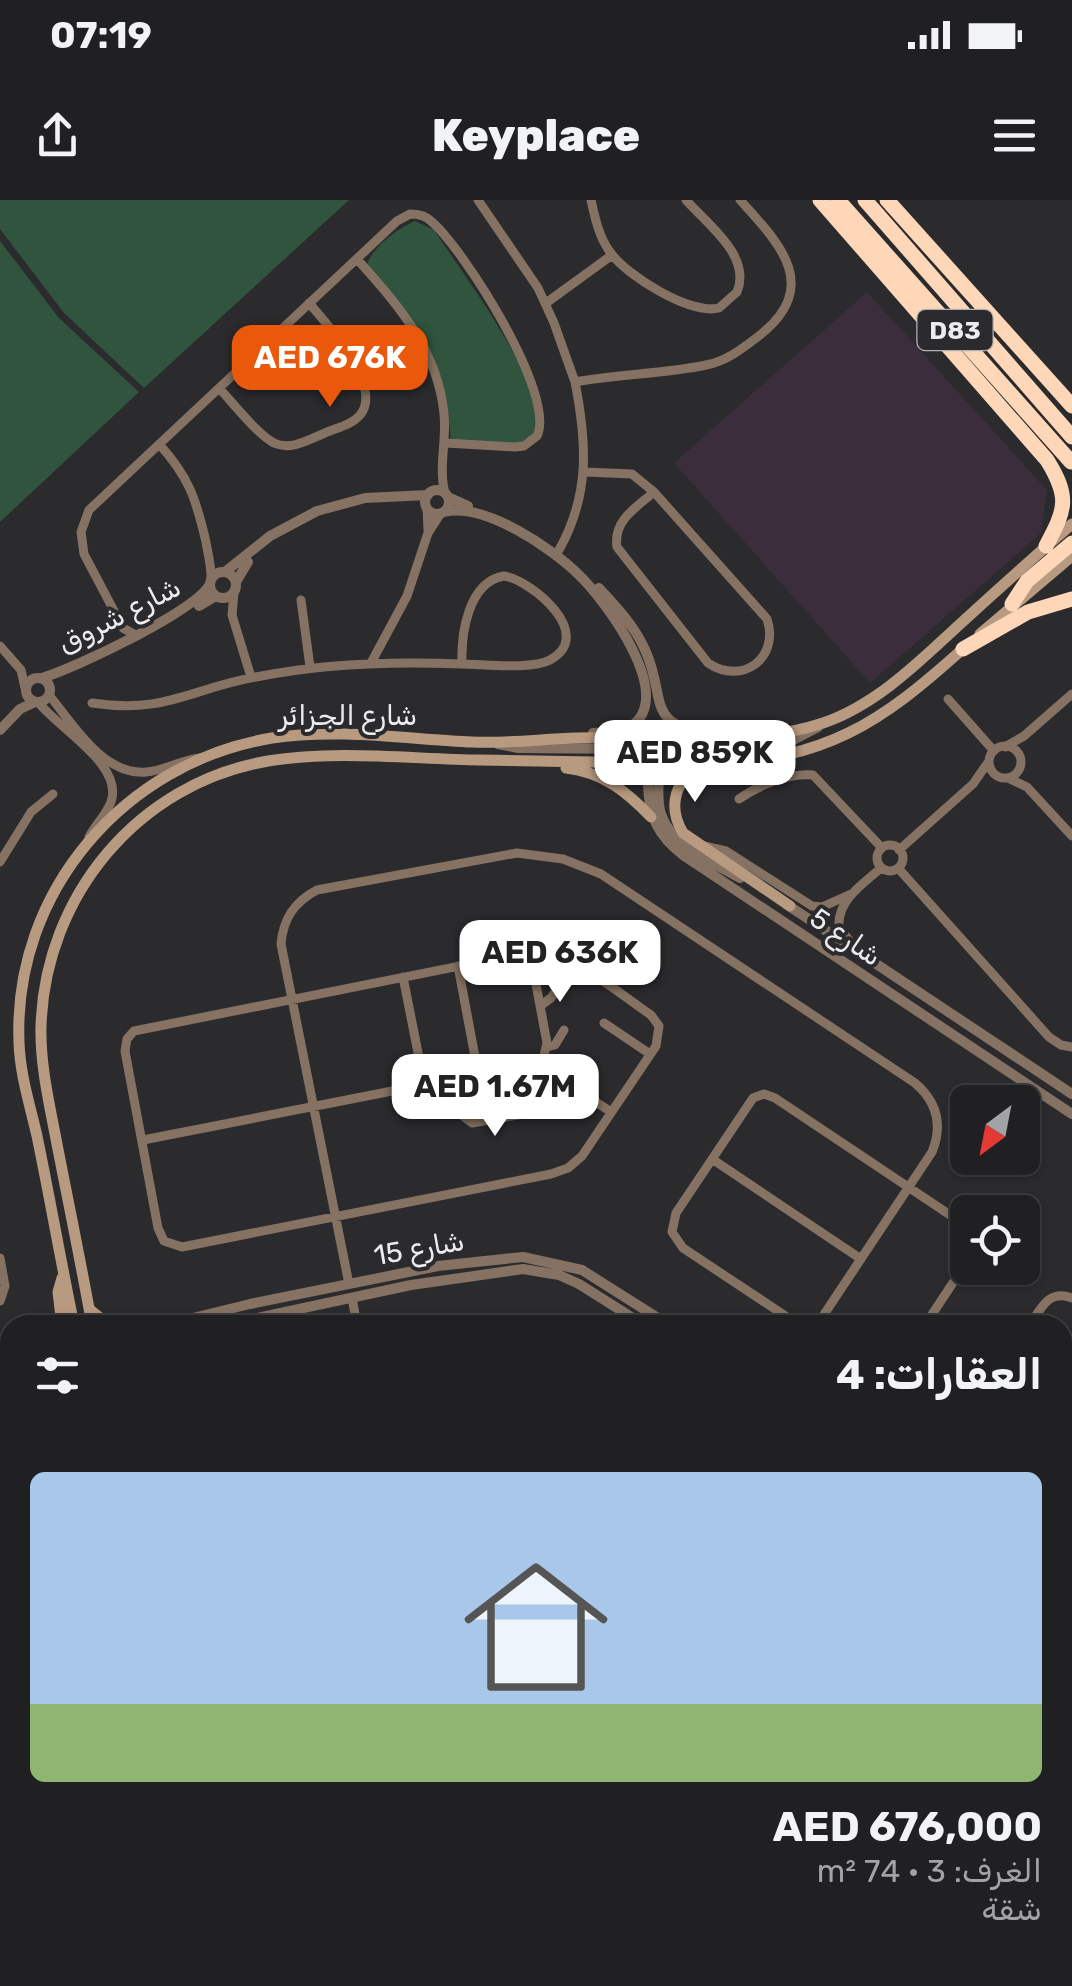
<!DOCTYPE html>
<html lang="ar">
<head>
<meta charset="utf-8">
<style>
  :root { --surface:#202022; --page:#28282a; --text:#f1f3f6; --muted:#a2a3a5; --line:#3d3e40; --accent:#ea580c }
  body { margin:0; font-family:Rubik,Vazirmatn,sans-serif; background:var(--page); color:var(--text); direction:rtl; height:100vh; display:flex; flex-direction:column; font-size:38px; white-space:nowrap }
  * { box-sizing:border-box; margin:0 }
  p { font-size:32px; color:var(--muted) }
  .icon { flex:none; width:55px; height:55px; fill:none; stroke:currentColor; stroke-width:2; stroke-linecap:round; stroke-linejoin:round }
  .map { position:relative; flex:1; overflow:hidden; direction:ltr }
  .panel { position:absolute; left:0px; top:1115px; width:1072px; height:672px; display:flex; flex-direction:column; background:var(--surface); border-radius:30px 30px 0 0; box-shadow:0 2px 8px #0004,0 0 0 2px var(--line); direction:rtl }
  .panel>* { flex:none }
  .needle { width:65px; rotate:212deg }
  .fabs { position:absolute; left:950px; top:885px; display:grid; gap:20px }
  .fabs a { display:grid; place-items:center; width:90px; height:90px; border-radius:15px; background:var(--surface); box-shadow:0 2px 8px #0004,0 0 0 2px var(--line); font-size:50px }
  .price { position:absolute; translate:-50% -85px; padding:0 22px; border-radius:20px; background:#fff; color:#222; font-size:32px; line-height:65px; filter:drop-shadow(0 2px 5px #0008) }
  .price::after { content:''; position:absolute; left:50%; top:60px; width:30px; height:22px; margin-left:-15px; background:inherit; clip-path:polygon(0 0,100% 0,50% 100%) }
  .price.current { background:var(--accent); color:#fff }
  ul { padding:0; list-style:none }
  li { display:grid; align-content:center; gap:20px; height:530px; padding:0 30px }
  li+li { border-top:2px solid var(--line) }
  li span { display:grid; place-items:center; height:310px; border-radius:15px; color:#555 }
  li>.icon { margin-inline-start:auto }
  span .icon { width:180px; height:180px; fill:#fffc; stroke-width:1 }
  li b { font-size:42px }
  h2 { display:flex; justify-content:space-between; align-items:center; height:120px; padding:0 30px; font-size:42px }
  .status { display:flex; justify-content:space-between; align-items:center; height:70px; padding:0 50px; background:var(--surface); direction:ltr }
  .status svg { height:28px; fill:currentColor }
  header { display:flex; justify-content:space-between; align-items:center; height:130px; padding:0 30px; background:var(--surface); font-size:45px; font-weight:800 }
  .map>svg:first-child { display:block }
</style>
</head>
<body>
<div class="status"><b>07:19</b><svg viewBox="0 0 49 12"><path d="M0 12V9h3v3zM5 12V6h3v6zM10 12V3h3v9zM15 12V0h3v12zM26 1h20v11H26zM47 4h2v5h-2z"/></svg></div>
<header><svg class="icon" aria-label="menu" viewBox="0 0 24 24"><path d="M4 6h16M4 12h16M4 18h16"/></svg>Keyplace<svg class="icon" aria-label="share" viewBox="0 0 24 24"><path d="M12 15V3M7 8l5-5 5 5M5 13v7h14v-7"/></svg></header>
<div class="map">
<svg width="1072" height="1786" viewBox="0 0 1072 1786">
  <rect width="100%" height="100%" fill="#2b2b2e"/>
  <!-- education -->
  <path fill="#3b2d3b" d="M867 92 1047 290 1041 333 870 483 674 263Z"/>
  <!-- green -->
  <path fill="#30543d" d="M0 0H349L144 188 64 113 0 29Z
    M415 21 434 30C458 67 548 186 537 228 535 234 528 241 523 246L451 240 447 203 430 154 366 69C368 50 398 28 415 21Z
    M0 41 59 118 139 192 0 322Z"/>
  <g fill="none" stroke-linecap="round" stroke-linejoin="round">
    <!-- minor -->
    <path stroke="#857262" stroke-width="9" d="M478 0 538 88 554 123 575 182C618 174 664 174 706 165 727 161 743 148 760 135 822 86 779 43 740 0
      M591 0C595 18 599 37 610 52 627 76 690 115 719 108L737 92C752 56 707 24 686 0
      M357 59C398 105 438 150 444 214 447 240 438 268 445 293
      M546 103 612 55
      M219 188C233 203 257 234 274 243 291 251 310 239 325 233 336 228 352 225 360 215 384 187 327 124 309 103
      M159 244C189 277 196 299 206 342 208 355 212 368 211 381
      M585 272 632 274 654 292
      M654 292 767 419C780 458 742 486 708 463L617 347C613 320 636 308 654 292Z
      M427 308 428 330
      M559 350C590 295 587 243 575 182
      M504 376C533 381 596 435 550 460 532 470 483 464 462 464 461 434 468 382 504 376Z
      M234 393 232 415 251 477
      M301 400 310 467
      M137 436 123 428 84 354 81 332 89 310 397 21 410 14C418 14 425 15 431 21 464 49 557 196 537 236L524 246 515 247 446 243
      M0 446 21 470 25 488
      M371 463 407 396 428 333 441 313
      M49 495C73 524 103 576 146 572 164 571 181 560 200 558
      M948 499 994 551
      M38 502C60 530 124 565 111 602 106 615 95 625 89 637
      M92 503C166 514 189 489 256 477 324 463 392 461 462 464
      M989 562a16 16 0 1 1 32 0a16 16 0 1 1-32 0Z
      M1005 547 1024 536 1072 494
      M1008 578 1027 587 1072 636
      M739 599C759 585 788 573 813 575L882 648
      M877 658a13 13 0 1 1 26 0a13 13 0 1 1-26 0Z
      M704 646 726 651 812 706 822 707 851 694
      M899 650 973 584 989 561
      M0 662 31 612 53 594
      M898 668 1049 837 1061 845 1072 847
      M852 744 839 727C837 700 863 684 881 668
      M530 752C575 753 615 791 651 815L659 826 656 846 582 956 568 968 551 974 182 1047 164 1041 158 1028 125 851 127 839 134 831Z
      M530 752 547 843 541 867
      M458 766 478 873
      M403 777 424 883
      M540 806 551 798 574 764
      M604 823 650 854
      M547 847 555 845 564 830
      M456 877 464 917 472 923 535 912 544 904 561 878
      M143 940 525 865 548 870 611 912
      M712 959 861 1059
      M0 1058 5 1086 0 1101
      M349 1084 281 744C283 719 294 702 317 690L517 653 563 659 601 674 915 883C937 902 943 925 932 952L817 1125
      M352 1098 357 1125
      M799 1125 683 1048 672 1032 676 1013 753 898 764 894 775 898 968 1027
      M925 1125 968 1060
      M1030 1125C1041 1108 1049 1089 1072 1098
      M0 1189 10 1188
      M0 1208 10 1259
      M1062 1236 1072 1222
      M1062 1302 1072 1308
      M0 1323 10 1337
      M0 1457 10 1442
      M0 1499 10 1504
      M0 1584 10 1588
      M0 1633 10 1637
      M1062 1640 1072 1626
      M1062 1728 1072 1734
      M224 1778 237 1786
      M384 1778 397 1786
      M802 1778 814 1786
      M977 1778 990 1786
      M62 1786 68 1778
      M176 1786 181 1778
      M714 1786 719 1778
      M934 1786 939 1778"/>
    <!-- tertiary -->
    <path stroke="#857262" stroke-width="10" d="M425 302a12 12 0 1 1 24 0a12 12 0 1 1-24 0Z
      M448 297 468 306
      M444 312C484 302 552 348 579 375 605 400 678 497 630 527 620 533 605 532 593 533
      M210 385a13 13 0 1 1 26 0a13 13 0 1 1-26 0Z
      M225 372 270 336 317 311 365 298 428 295
      M236 382 248 362
      M599 388C617 408 635 426 646 452 667 501 644 522 710 536
      M199 406 216 396
      M26 490a12 12 0 1 1 24 0a12 12 0 1 1-24 0Z
      M42 478C75 468 196 411 210 384
      M818 527 793 540 752 548 652 554C645 564 647 573 648 585 649 616 658 636 683 655L1072 914
      M0 530 20 509 35 502
      M498 544 518 548 635 549C672 556 652 587 661 614 672 647 712 662 740 678
      M786 704 1072 894
      M164 1125 250 1104 438 1066 523 1057 582 1070 669 1125
      M224 1125 411 1085 523 1069 559 1075 579 1084 644 1125
      M0 1153 10 1151
      M0 1166 10 1164
      M1062 1386 1072 1392
      M1062 1403 1072 1410"/>
    <!-- secondary -->
    <path stroke="#b89a81" stroke-width="11" d="M980 434 1072 356
      M703 565C675 578 667 606 683 633L790 706
      M566 568C603 572 627 592 651 617
      M62 1078 58 1092 62 1125
      M89 1109 109 1125
      M74 1125C61 1062 50 999 37 936 30 905 20 875 19 842 13 691 125 562 272 538 337 528 407 539 472 542 506 544 541 539 576 538 657 536 745 549 823 523 876 505 919 462 959 425 996 391 1034 357 1072 324
      M92 1125C81 1063 68 1001 56 939 49 902 40 864 41 826 45 696 138 583 268 561 337 550 411 559 480 560 556 562 632 562 707 564 826 560 880 524 966 446
      M0 1704 10 1696
      M0 1728 10 1720"/>
    <!-- motorway -->
    <path stroke="#fdd7b7" stroke-width="15" d="M820 0 1047 260C1070 297 1066 309 1046 346
      M838 0 1071 262
      M865 0 1072 237
      M887 0 1072 206
      M1012 404 1027 381 1072 343
      M963 449 1028 412 1072 399"/>
  </g>
  <g text-anchor="middle" dominant-baseline="central" stroke-width="8" stroke-linejoin="round" paint-order="stroke">
    <!-- shield labels -->
    <rect fill="#2b2b2e" stroke="#b2b2b4" stroke-width="2.5" x="917.5" y="110" width="75" height="40" rx="8"/>
    <g font-size="25" font-weight="bold" fill="#ececee">
      <text x="955" y="130">D83</text>
    </g>
    <!-- street labels -->
    <g font-size="28" fill="#ececee" stroke="#2b2b2e">
      <text transform="translate(119 415) rotate(-27)">شارع شروق</text>
      <text x="348" y="515">شارع الجزائر</text>
      <text transform="translate(846 737) rotate(34)">شارع 5</text>
      <text transform="translate(419 1048) rotate(-10)">شارع 15</text>
    </g>
  </g>
</svg>
<div class="fabs">
<a><svg class="needle" viewBox="-14 -14 28 28"><path d="M0-13l5 13h-10z" fill="#e53935"/><path d="M0 13l5-13h-10z" fill="#a2a3a5"/></svg></a>
<a><svg class="icon" aria-label="locate" viewBox="0 0 24 24"><circle cx="12" cy="12" r="6"/><path d="M12 2v4M12 18v4M2 12h4M18 12h4"/></svg></a>
</div>
<b class="price current" style="left:330px;top:210px">AED 676K</b>
<b class="price" style="left:695px;top:605px">AED 859K</b>
<b class="price" style="left:560px;top:805px">AED 636K</b>
<b class="price" style="left:495px;top:939px">AED 1.67M</b>
<section class="panel">
<h2>العقارات: 4<svg class="icon" aria-label="filters" viewBox="0 0 24 24"><path d="M4 7h16M4 17h16"/><circle cx="9" cy="7" r="2"/><circle cx="15" cy="17" r="2"/></svg></h2>
<ul>
<li><span style="background:linear-gradient(#a9c7e8 75%,#8fb573 0)"><svg class="icon" aria-label="home" viewBox="0 0 24 24"><path d="M3 11l9-7 9 7M6 9v11h12V9"/></svg></span><div><b>AED 676,000</b><p>الغرف: 3 · 74 m²</p><p>شقة</p></div></li>
</ul>
</section>
</div>
</body>
</html>
